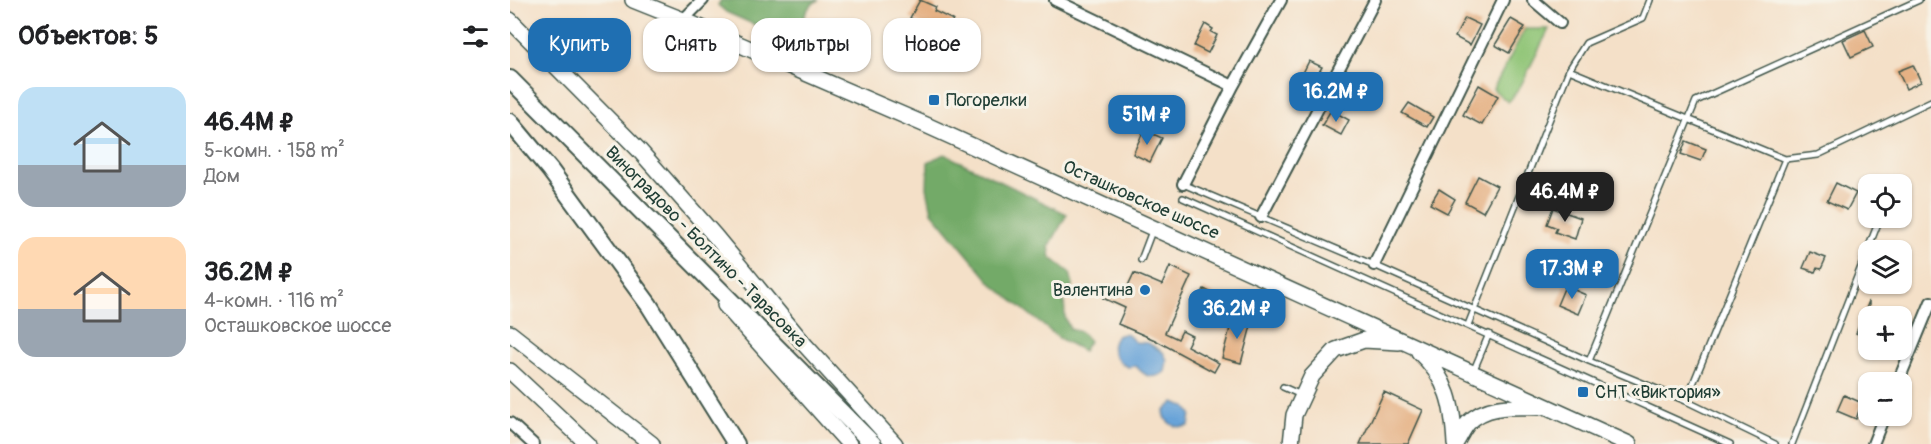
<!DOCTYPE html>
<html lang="ru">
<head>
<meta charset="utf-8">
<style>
  :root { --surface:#fff; --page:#f2f2f2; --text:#202124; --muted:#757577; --accent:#1f6fb2 }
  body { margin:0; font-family:Pangolin,sans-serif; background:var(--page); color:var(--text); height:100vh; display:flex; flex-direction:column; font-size:22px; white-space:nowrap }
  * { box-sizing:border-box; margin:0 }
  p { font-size:20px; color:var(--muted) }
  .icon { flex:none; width:33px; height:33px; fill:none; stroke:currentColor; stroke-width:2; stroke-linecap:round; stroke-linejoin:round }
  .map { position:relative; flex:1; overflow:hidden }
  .sheet { display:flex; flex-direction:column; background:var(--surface); width:510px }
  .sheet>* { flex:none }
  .hud { position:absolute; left:18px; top:18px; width:570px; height:54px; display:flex; gap:12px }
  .fabs { position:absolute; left:1348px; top:174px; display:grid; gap:12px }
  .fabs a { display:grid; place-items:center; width:54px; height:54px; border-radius:12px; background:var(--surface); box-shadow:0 2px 4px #0004; font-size:30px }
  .price { position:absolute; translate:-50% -51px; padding:0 14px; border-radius:12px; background:var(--accent); color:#fff; font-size:20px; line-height:39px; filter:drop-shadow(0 2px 3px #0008) }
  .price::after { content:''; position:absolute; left:50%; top:36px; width:18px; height:14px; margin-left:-9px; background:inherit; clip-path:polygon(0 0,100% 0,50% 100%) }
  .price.on { background:#222; color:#fff }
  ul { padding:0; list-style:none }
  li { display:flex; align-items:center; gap:18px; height:150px; padding:0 18px }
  li span { display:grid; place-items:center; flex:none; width:168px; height:120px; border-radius:18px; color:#555 }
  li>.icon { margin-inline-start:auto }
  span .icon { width:72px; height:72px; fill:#fffc; stroke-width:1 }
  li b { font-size:26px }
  h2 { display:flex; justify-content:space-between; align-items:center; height:72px; padding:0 18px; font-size:26px }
  .pill { padding:0 21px; border-radius:18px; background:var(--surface); box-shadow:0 2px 4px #0004; font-size:21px; line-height:54px }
  .pill.on { background:var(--accent); color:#fff }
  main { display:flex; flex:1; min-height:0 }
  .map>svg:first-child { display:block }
</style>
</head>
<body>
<main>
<section class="sheet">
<h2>Объектов: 5<svg class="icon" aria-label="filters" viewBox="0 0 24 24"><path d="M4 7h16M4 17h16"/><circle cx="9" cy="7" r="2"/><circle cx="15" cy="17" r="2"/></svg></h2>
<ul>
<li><span style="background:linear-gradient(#bfe0f5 65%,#9aa5b1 0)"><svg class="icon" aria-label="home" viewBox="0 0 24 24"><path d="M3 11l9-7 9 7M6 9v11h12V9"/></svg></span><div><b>46.4M ₽</b><p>5-комн. · 158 m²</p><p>Дом</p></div></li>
<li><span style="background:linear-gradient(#ffd9b3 60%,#9aa5b1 0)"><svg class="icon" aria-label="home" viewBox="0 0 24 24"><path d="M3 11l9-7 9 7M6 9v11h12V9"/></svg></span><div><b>36.2M ₽</b><p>4-комн. · 116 m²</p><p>Осташковское шоссе</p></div></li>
</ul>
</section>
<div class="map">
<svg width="1421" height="444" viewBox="0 0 1421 444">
  <rect width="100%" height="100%" fill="#f7f3e8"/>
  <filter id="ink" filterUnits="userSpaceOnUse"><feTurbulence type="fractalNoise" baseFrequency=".0167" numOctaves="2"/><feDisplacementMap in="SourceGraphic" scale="12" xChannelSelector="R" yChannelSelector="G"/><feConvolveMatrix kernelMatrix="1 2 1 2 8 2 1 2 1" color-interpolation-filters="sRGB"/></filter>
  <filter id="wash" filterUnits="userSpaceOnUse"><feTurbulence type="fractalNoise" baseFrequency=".008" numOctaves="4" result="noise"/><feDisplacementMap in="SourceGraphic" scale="24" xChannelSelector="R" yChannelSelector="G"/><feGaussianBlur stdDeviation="1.35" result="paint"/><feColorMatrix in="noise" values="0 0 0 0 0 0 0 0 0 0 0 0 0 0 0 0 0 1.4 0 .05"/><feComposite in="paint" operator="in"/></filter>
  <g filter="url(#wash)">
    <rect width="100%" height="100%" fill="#f4e0c8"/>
    <!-- green -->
    <path fill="#8fc476" stroke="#578055" stroke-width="1.5" d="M1015 29H1039L1009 89 998 102 983 89Z"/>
    <!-- forest -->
    <path fill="#73aa67" stroke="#49744e" stroke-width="1.5" d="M211 0H309C301 3 297 9 294 17L297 23 314 43 326 45 350 58 352 64 339 66 333 64 216 12 208 5Z
      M434 154 557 214 539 247 541 258 560 273 563 285 554 295 555 318 560 329 571 332 579 341 573 351 549 338 482 284 422 212 417 188 418 162Z"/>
    <!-- water -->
    <path fill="#68a3d8" stroke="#447086" stroke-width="1.5" d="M616 333 625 342 638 343 653 352 657 360 655 372C643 380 635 377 626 366L618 367C605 361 597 348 607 336Z
      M664 402 676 407 681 414 679 426C667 429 655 425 654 411Z"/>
    <g id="blocks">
      <!-- building -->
      <path fill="#e5b184" d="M410 0 426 7 424 11 443 20 440 25 445 28 440 40 400 18Z
        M955 18 970 25 960 45 945 37Z
        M1001 19 1015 27 999 53 985 45Z
        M695 24 703 29 701 32 707 35 698 53 684 46Z
        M1355 30 1363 47 1341 57 1333 40Z
        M799 61 812 67 805 79 793 73Z
        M1403 65 1411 82 1396 89 1388 71Z
        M969 85 988 96 972 125 953 115Z
        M899 103 923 117 917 127 892 113Z
        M821 110 839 120 831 135 812 125Z
        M634 130 652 138 640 162 623 154Z
        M1176 141 1196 149 1191 161 1171 154Z
        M968 176 987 186 973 212 955 202Z
        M1326 183 1346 193 1337 210 1317 201Z
        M929 189 945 199 937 213 920 204Z
        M1043 208 1071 218 1065 239 1045 232 1047 228 1037 224Z
        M1300 252 1316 258 1311 269 1307 268 1305 272 1293 268Z
        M660 266 681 276 655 333 668 339 672 331 682 336 677 346 709 363 704 372 645 340 608 324 615 308 593 298 598 285 615 292 624 273 652 285Z
        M1055 286 1076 295 1068 314 1047 305Z
        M694 289 704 294 694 315 683 309Z
        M1359 301V339L1346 333Z
        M723 317 742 322 731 363 712 358Z
        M874 392 913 410 898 444H850Z
        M1334 395 1352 403 1346 419 1327 411Z"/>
    </g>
  </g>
  <g filter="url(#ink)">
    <use href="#blocks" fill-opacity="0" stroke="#3f554a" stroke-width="1.5"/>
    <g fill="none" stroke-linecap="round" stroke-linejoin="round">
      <!-- lane casing -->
      <g stroke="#3f554a" stroke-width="8">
        <path id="lane" d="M1059 70 1275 159 1308 155 1421 101
          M673 184 864 265 1079 361 1176 401 1265 444
          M673 198 1220 444
          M631 260 642 231
          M958 325 1059 70 1076 43 1133 18 1140 0
          M1079 361 1186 101 1409 0
          M963 372 979 334
          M773 387 791 395
          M1176 401 1275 159
          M1282 444 1370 218"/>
      </g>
      <!-- street casing -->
      <g stroke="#3f554a" stroke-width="14">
        <path id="street" d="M545 0 723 86
          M1023 0 1050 23
          M173 20 193 0
          M673 184 723 86 771 0
          M751 217 865 0
          M864 265 993 0
          M1388 382 1421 302
          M0 423 23 444
          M1363 444 1374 416"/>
      </g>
      <!-- secondary casing -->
      <g stroke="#3f554a" stroke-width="18">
        <path id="secondary" d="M123 0 173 20 416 125 1119 444
          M0 20 129 150 205 236 295 345 385 444
          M215 305 339 444
          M0 333 142 444
          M909 352C938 379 943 406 945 444
          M0 371 78 444
          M781 444 784 415 802 376 826 350 854 340 889 342
          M945 444C949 438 953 429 958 423 977 403 1006 407 1031 407"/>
      </g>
      <!-- primary casing -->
      <g stroke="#3f554a" stroke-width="20">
        <path id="primary" d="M0 79 363 444
          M0 122 40 170 139 305 226 444"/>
      </g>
      <!-- lane -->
      <use href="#lane" stroke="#fff" stroke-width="5"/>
      <!-- street -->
      <use href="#street" stroke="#fff" stroke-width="10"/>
      <!-- secondary -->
      <use href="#secondary" stroke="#fff" stroke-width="15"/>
      <!-- primary -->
      <use href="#primary" stroke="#fff" stroke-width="16"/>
    </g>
  </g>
  <!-- markers -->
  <g fill="#1f6fb2" stroke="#f7f3e8" stroke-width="2">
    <rect x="418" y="94" width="12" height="12" rx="3"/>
    <circle cx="635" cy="290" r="6"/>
    <rect x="1067" y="386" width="12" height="12" rx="3"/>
  </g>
  <g text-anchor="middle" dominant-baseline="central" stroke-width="6" stroke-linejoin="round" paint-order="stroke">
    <!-- poi labels -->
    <g font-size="18" fill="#1f3d34" stroke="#f7f3e8" text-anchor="start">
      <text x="436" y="100">Погорелки</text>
      <text x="623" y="290" text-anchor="end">Валентина</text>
      <text x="1085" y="392">СНТ «Виктория»</text>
    </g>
    <!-- street labels -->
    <g font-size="18" fill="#1f3d34" stroke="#f7f3e8">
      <text transform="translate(631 200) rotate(24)">Осташковское шоссе</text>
      <text transform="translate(196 247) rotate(45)">Виноградово - Болтино - Тарасовка</text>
    </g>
  </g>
</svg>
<div class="fabs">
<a><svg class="icon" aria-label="locate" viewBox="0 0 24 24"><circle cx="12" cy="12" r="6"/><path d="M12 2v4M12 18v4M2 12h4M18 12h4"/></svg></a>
<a><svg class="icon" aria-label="layers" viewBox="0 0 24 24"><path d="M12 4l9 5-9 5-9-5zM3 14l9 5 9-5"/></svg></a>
<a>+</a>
<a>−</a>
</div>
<b class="price" style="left:826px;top:123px">16.2M ₽</b>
<b class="price" style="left:637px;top:146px">51M ₽</b>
<b class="price on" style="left:1055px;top:223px">46.4M ₽</b>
<b class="price" style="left:1062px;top:300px">17.3M ₽</b>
<b class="price" style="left:727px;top:340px">36.2M ₽</b>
<div class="hud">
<a class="pill on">Купить</a>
<a class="pill">Снять</a>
<a class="pill">Фильтры</a>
<a class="pill">Новое</a>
</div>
</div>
</main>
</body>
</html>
